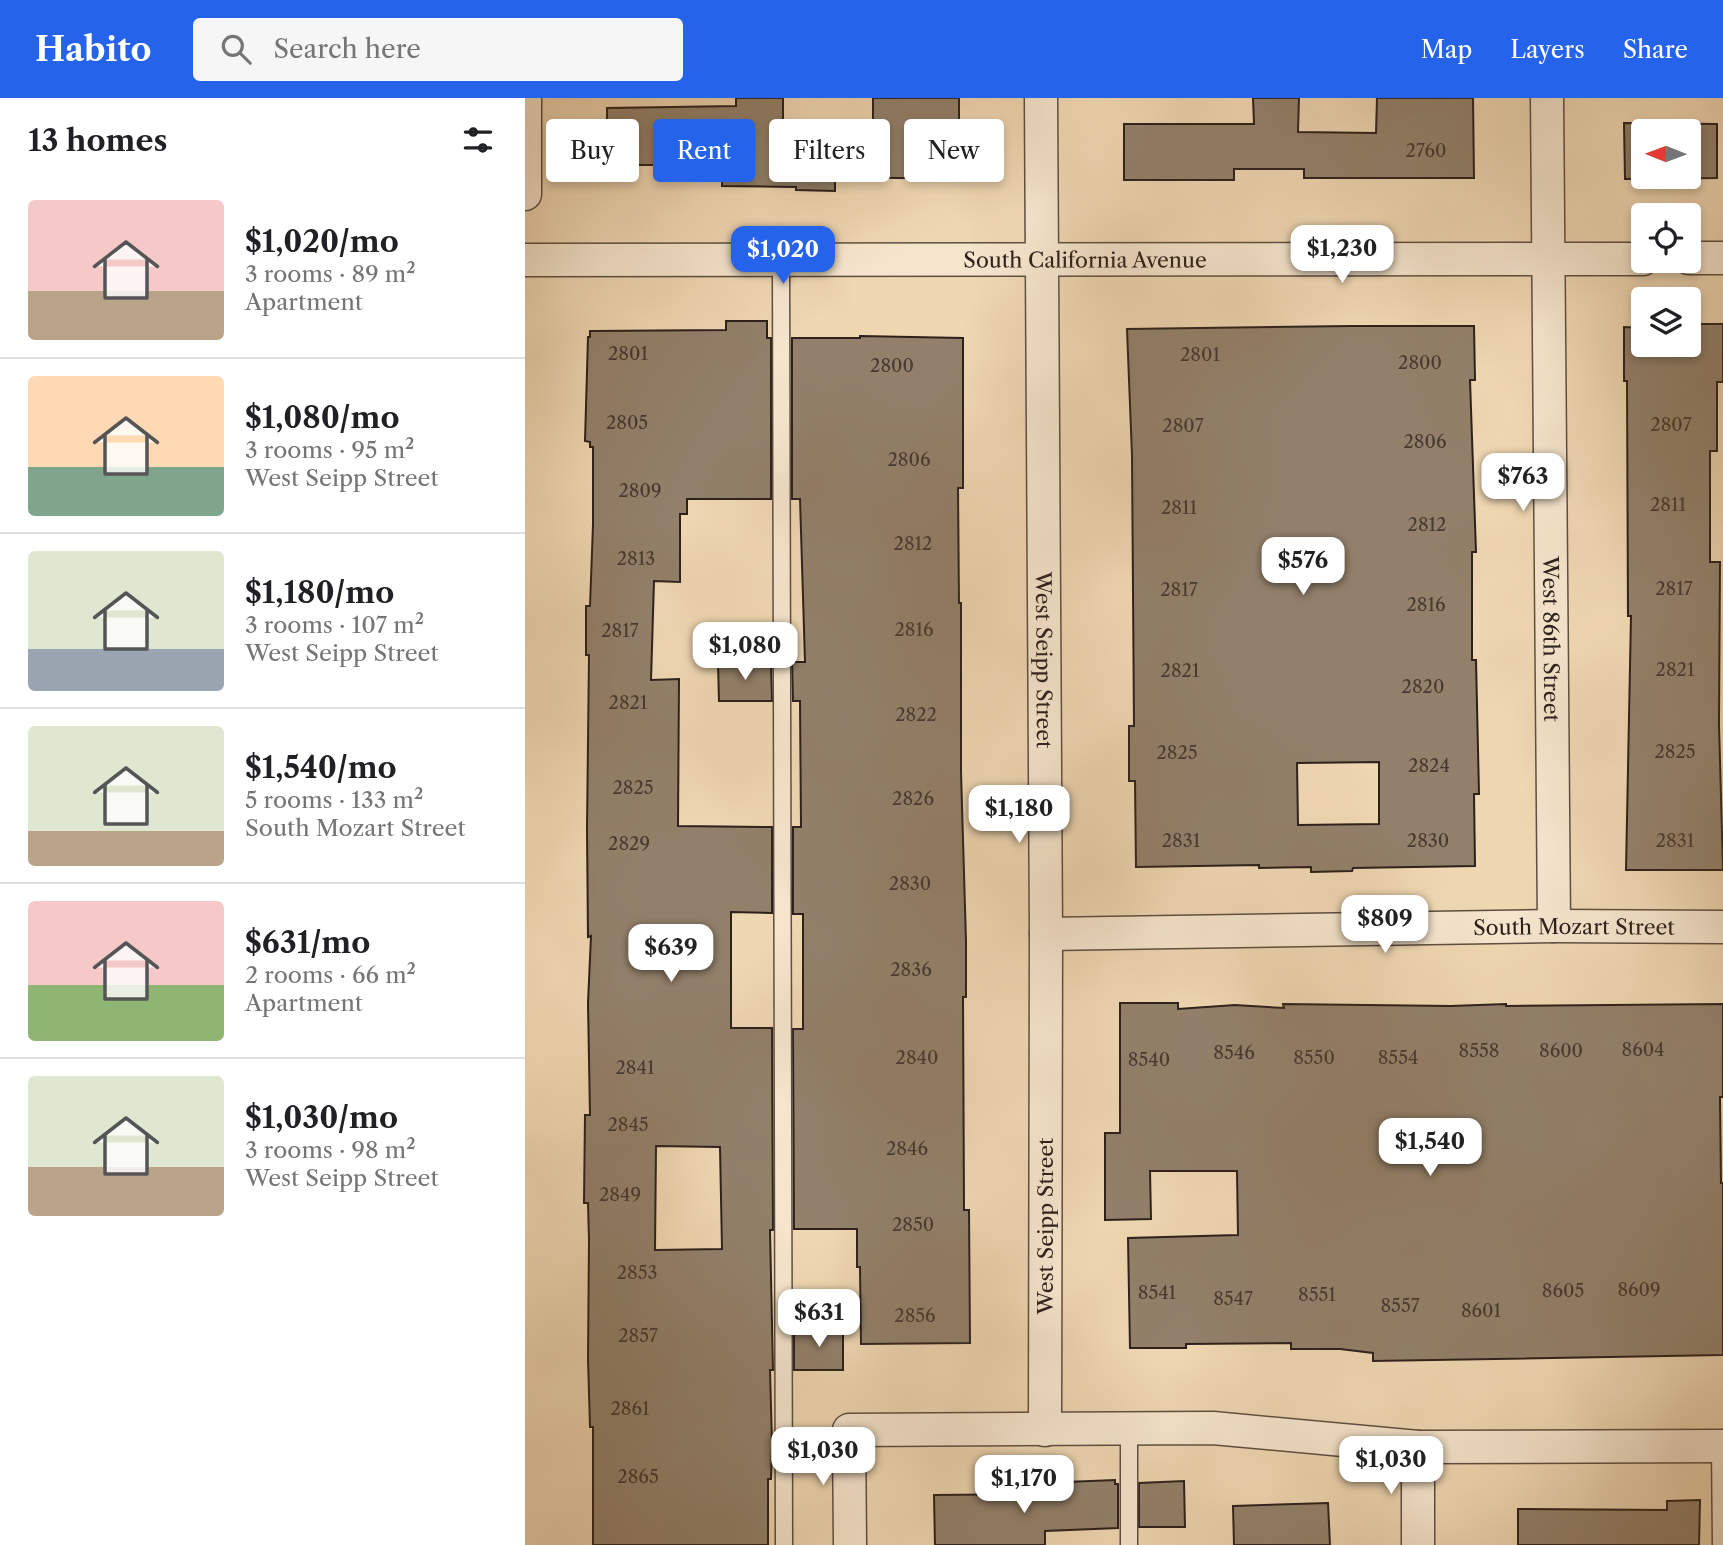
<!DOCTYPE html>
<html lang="en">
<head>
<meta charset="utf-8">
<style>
  :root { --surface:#fff; --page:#f6f6f6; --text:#202124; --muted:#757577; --line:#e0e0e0; --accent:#2563eb }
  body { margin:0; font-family:"Libre Caslon Text",serif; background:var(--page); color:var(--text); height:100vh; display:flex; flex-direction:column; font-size:26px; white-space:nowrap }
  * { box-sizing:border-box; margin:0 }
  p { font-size:23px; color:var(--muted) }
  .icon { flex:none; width:38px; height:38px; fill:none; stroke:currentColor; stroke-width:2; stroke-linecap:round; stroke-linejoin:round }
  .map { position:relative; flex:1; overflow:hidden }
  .panel { display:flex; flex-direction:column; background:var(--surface); width:525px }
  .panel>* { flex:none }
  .top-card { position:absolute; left:21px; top:21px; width:665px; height:63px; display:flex; gap:14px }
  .needle { width:46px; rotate:271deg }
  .buttons { position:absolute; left:1106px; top:21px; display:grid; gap:14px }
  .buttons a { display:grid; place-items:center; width:70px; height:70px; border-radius:7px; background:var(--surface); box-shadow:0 4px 10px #0003; font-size:35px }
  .price { position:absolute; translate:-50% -60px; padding:0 16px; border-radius:14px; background:#fff; color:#222; font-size:23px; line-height:46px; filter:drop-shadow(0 2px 4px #0008) }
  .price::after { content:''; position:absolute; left:50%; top:42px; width:21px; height:16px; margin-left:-10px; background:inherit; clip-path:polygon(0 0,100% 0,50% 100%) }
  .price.on { background:var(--accent); color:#fff }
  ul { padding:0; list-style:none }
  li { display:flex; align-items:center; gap:21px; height:175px; padding:0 28px }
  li+li { border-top:2px solid var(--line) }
  li span { display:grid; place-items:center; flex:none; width:196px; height:140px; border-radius:7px; color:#555 }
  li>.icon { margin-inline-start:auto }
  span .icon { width:84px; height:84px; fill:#fffc; stroke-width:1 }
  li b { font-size:30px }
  h2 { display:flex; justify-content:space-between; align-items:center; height:84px; padding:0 28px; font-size:30px }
  .chip { padding:0 24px; border-radius:7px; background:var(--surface); box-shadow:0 4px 10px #0003; font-size:24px; line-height:63px }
  .chip.on { background:var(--accent); color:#fff }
  header { display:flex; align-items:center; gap:42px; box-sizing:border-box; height:98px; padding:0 35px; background:var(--accent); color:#fff }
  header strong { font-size:33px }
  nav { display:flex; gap:38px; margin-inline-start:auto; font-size:24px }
  .search { width:490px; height:63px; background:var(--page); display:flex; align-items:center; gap:18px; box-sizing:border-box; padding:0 24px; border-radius:7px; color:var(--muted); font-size:26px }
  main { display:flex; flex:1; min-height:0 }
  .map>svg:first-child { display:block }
</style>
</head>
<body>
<header>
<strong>Habito</strong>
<div class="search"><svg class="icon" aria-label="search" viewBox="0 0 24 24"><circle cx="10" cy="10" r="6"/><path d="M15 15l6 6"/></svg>Search here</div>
<nav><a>Map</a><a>Layers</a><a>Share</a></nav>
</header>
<main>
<section class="panel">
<h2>13 homes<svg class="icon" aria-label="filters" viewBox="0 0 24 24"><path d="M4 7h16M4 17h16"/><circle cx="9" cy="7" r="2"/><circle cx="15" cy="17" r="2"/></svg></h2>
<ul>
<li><span style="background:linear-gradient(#f6c9c9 65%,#b9a48a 0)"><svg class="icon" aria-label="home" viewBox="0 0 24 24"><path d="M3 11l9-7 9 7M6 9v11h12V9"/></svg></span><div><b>$1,020/mo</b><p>3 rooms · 89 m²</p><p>Apartment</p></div></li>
<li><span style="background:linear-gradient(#ffd9b3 65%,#7fa58c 0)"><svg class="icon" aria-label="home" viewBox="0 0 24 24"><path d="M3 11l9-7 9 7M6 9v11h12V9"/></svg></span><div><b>$1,080/mo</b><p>3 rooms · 95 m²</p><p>West Seipp Street</p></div></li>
<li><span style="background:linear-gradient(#dfe7d0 70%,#9aa5b1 0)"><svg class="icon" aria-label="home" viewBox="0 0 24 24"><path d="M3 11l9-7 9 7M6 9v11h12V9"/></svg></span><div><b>$1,180/mo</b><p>3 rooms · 107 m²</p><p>West Seipp Street</p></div></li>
<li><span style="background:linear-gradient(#dfe7d0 75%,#b9a48a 0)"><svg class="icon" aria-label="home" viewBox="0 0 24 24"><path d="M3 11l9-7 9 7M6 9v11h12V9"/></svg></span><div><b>$1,540/mo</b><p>5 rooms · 133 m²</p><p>South Mozart Street</p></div></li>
<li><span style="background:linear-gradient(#f6c9c9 60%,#8fb573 0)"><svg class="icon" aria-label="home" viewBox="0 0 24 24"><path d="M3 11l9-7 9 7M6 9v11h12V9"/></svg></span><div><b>$631/mo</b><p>2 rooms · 66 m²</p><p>Apartment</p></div></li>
<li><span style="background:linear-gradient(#dfe7d0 65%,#b9a48a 0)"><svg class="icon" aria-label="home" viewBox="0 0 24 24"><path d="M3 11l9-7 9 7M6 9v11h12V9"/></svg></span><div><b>$1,030/mo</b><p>3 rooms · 98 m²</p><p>West Seipp Street</p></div></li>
</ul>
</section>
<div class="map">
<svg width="1198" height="1447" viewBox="0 0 1198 1447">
  <rect width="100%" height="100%" fill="#efd7b2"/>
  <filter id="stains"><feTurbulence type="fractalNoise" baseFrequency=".00286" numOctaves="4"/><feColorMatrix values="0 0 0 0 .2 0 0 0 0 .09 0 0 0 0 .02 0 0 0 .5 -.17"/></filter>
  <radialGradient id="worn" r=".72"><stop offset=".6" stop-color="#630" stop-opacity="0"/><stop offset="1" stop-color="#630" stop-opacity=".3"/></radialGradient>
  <!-- building -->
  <path fill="#92806a" stroke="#2d211c" stroke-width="2" fill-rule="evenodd" d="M211 0H258V37H262V44L342 45V27H348V0H434V81L310 79V93L271 92V89L197 88 198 67H82V10L211 8Z
    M728 0H774L773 34 851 35 852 0H948L949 80H779V71H709V82H599V26H729Z
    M1099 25 1192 26V80L1100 81ZM1118 33H1164V79H1118Z
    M201 223H242V240H246V401H162V416H155V484L129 483 126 582 154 581 153 728 247 729V815L206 814V930H247L248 1132H245L248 1272H245L247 1346 246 1381H243V1447H68V1329H65L63 1261 64 1142 63 1105H59L60 1017H65L63 905 66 838 63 839 62 731 64 557H61V508H65L68 427V349H65V344L60 343 63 239H65V233L201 232ZM131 1048 195 1049 197 1151 130 1152Z
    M1164 226H1198V284H1192V353H1185V464H1195L1194 626 1198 772H1101L1106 518H1103L1102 283H1099V229L1118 230V247H1164Z
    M826 228H949L950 282H945L951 454H947V562H951L954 696H949L950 768 828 770 827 773 786 774V769L734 770V767L611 769 610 683H604V628H609L607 357 602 231ZM854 664V726L773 727 772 665Z
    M335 238 438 240V390H433L434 505H436V674L441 843V899H438L439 1112H444L445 1245 336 1246 335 1169H332V1131H269L268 931H278V816H268V729H276L275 603H268L267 564H280L275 401H267V240H335Z
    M193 565H246L247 603H194Z
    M595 905H653V911L710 907 759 910 758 906 926 908 981 906V908L1198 906V999H1195L1196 1085H1198V1257L848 1263V1255L815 1251H766V1245L661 1246V1250H605L603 1140 713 1137 712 1073H625L626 1121 580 1122V1035H595Z
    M318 1229V1272H269V1230Z
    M590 1382V1386H593V1430L520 1433V1447H410L409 1397 541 1396V1384Z
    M659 1383 660 1429H614V1385Z
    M1175 1402 1174 1447H993V1411L1142 1412V1403Z
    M803 1405 805 1447H709L708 1408Z"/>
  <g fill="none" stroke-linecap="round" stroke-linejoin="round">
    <!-- service casing -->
    <g stroke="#5e4e42" stroke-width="19">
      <path id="service" d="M256 162 259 1447
        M604 1331V1447
        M1195 1348 1196 1447"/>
    </g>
    <!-- minor casing -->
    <g stroke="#5e4e42" stroke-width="35">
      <g id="minor">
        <path id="s1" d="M516 0 521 836 520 1332"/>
        <path id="s2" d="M1022 0 1029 828"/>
        <path d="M0 96V0"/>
        <path d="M1164 160H1198"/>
        <path id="s3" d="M0 162 1118 161"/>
        <path id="s4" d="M521 836 1029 828 1198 829"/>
        <path d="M893 1349V1447"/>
        <path d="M325 1447 324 1332 688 1330 893 1349 1198 1348"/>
      </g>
    </g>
    <!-- service -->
    <use href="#service" stroke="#f5e5cd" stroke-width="16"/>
    <!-- minor -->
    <use href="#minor" stroke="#f5e5cd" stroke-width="32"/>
  </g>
  <g text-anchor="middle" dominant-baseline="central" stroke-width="6" stroke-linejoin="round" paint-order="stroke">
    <!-- number labels -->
    <g font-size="18" fill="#463930">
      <text x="901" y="53">2760</text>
      <text x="103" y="256">2801</text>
      <text x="675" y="257">2801</text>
      <text x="895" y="265">2800</text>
      <text x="367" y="268">2800</text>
      <text x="102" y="325">2805</text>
      <text x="1146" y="327">2807</text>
      <text x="658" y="328">2807</text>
      <text x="900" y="344">2806</text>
      <text x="384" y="362">2806</text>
      <text x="115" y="393">2809</text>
      <text x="1143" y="407">2811</text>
      <text x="654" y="410">2811</text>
      <text x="902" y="427">2812</text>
      <text x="388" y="446">2812</text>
      <text x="111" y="461">2813</text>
      <text x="1149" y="491">2817</text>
      <text x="654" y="492">2817</text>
      <text x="901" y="507">2816</text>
      <text x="389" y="532">2816</text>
      <text x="95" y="533">2817</text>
      <text x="1150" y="572">2821</text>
      <text x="655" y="573">2821</text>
      <text x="898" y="589">2820</text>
      <text x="103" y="605">2821</text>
      <text x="391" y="617">2822</text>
      <text x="1150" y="654">2825</text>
      <text x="652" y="655">2825</text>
      <text x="904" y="668">2824</text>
      <text x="108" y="690">2825</text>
      <text x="388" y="701">2826</text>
      <text x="656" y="743">2831</text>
      <text x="903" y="743">2830</text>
      <text x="1150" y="743">2831</text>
      <text x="104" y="746">2829</text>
      <text x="385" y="786">2830</text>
      <text x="386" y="872">2836</text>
      <text x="1118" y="952">8604</text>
      <text x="954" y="953">8558</text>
      <text x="1036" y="953">8600</text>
      <text x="709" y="955">8546</text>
      <text x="392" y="960">2840</text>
      <text x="789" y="960">8550</text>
      <text x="873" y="960">8554</text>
      <text x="624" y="962">8540</text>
      <text x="110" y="970">2841</text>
      <text x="103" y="1027">2845</text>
      <text x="382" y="1051">2846</text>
      <text x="95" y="1097">2849</text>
      <text x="388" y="1127">2850</text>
      <text x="112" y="1175">2853</text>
      <text x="1114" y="1192">8609</text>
      <text x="1038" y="1193">8605</text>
      <text x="632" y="1195">8541</text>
      <text x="792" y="1197">8551</text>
      <text x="708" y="1201">8547</text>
      <text x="875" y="1208">8557</text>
      <text x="956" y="1213">8601</text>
      <text x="390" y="1218">2856</text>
      <text x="113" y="1238">2857</text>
      <text x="105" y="1311">2861</text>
      <text x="113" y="1379">2865</text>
    </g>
    <!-- street labels -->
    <g font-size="21" fill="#2d211c" stroke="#f5e5cd">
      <text stroke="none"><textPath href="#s3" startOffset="560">South California Avenue</textPath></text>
      <text stroke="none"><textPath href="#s2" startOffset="541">West 86th Street</textPath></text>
      <text stroke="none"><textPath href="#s1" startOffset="562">West Seipp Street</textPath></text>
      <text stroke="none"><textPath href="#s4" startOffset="528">South Mozart Street</textPath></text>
      <text transform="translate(520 1128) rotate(-90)">West Seipp Street</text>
    </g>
  </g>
  <rect width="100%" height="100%" filter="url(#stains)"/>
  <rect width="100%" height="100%" fill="url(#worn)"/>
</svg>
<div class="buttons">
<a><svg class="needle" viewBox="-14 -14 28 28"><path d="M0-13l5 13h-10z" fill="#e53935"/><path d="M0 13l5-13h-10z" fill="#757577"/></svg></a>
<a><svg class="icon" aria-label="locate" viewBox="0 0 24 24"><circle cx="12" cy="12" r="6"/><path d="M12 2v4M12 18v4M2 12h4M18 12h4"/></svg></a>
<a><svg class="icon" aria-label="layers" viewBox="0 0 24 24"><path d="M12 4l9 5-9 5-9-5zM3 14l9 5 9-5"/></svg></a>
</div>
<b class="price" style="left:817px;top:187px">$1,230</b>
<b class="price on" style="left:258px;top:188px">$1,020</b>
<b class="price" style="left:998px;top:415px">$763</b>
<b class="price" style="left:778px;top:499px">$576</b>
<b class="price" style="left:220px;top:584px">$1,080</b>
<b class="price" style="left:494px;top:747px">$1,180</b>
<b class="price" style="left:860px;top:857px">$809</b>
<b class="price" style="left:146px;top:886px">$639</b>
<b class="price" style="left:905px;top:1080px">$1,540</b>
<b class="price" style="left:294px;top:1251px">$631</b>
<b class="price" style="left:298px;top:1389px">$1,030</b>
<b class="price" style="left:866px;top:1398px">$1,030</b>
<b class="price" style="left:499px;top:1417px">$1,170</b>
<div class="top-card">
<a class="chip">Buy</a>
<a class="chip on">Rent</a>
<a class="chip">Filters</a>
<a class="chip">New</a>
</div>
</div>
</main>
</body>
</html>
